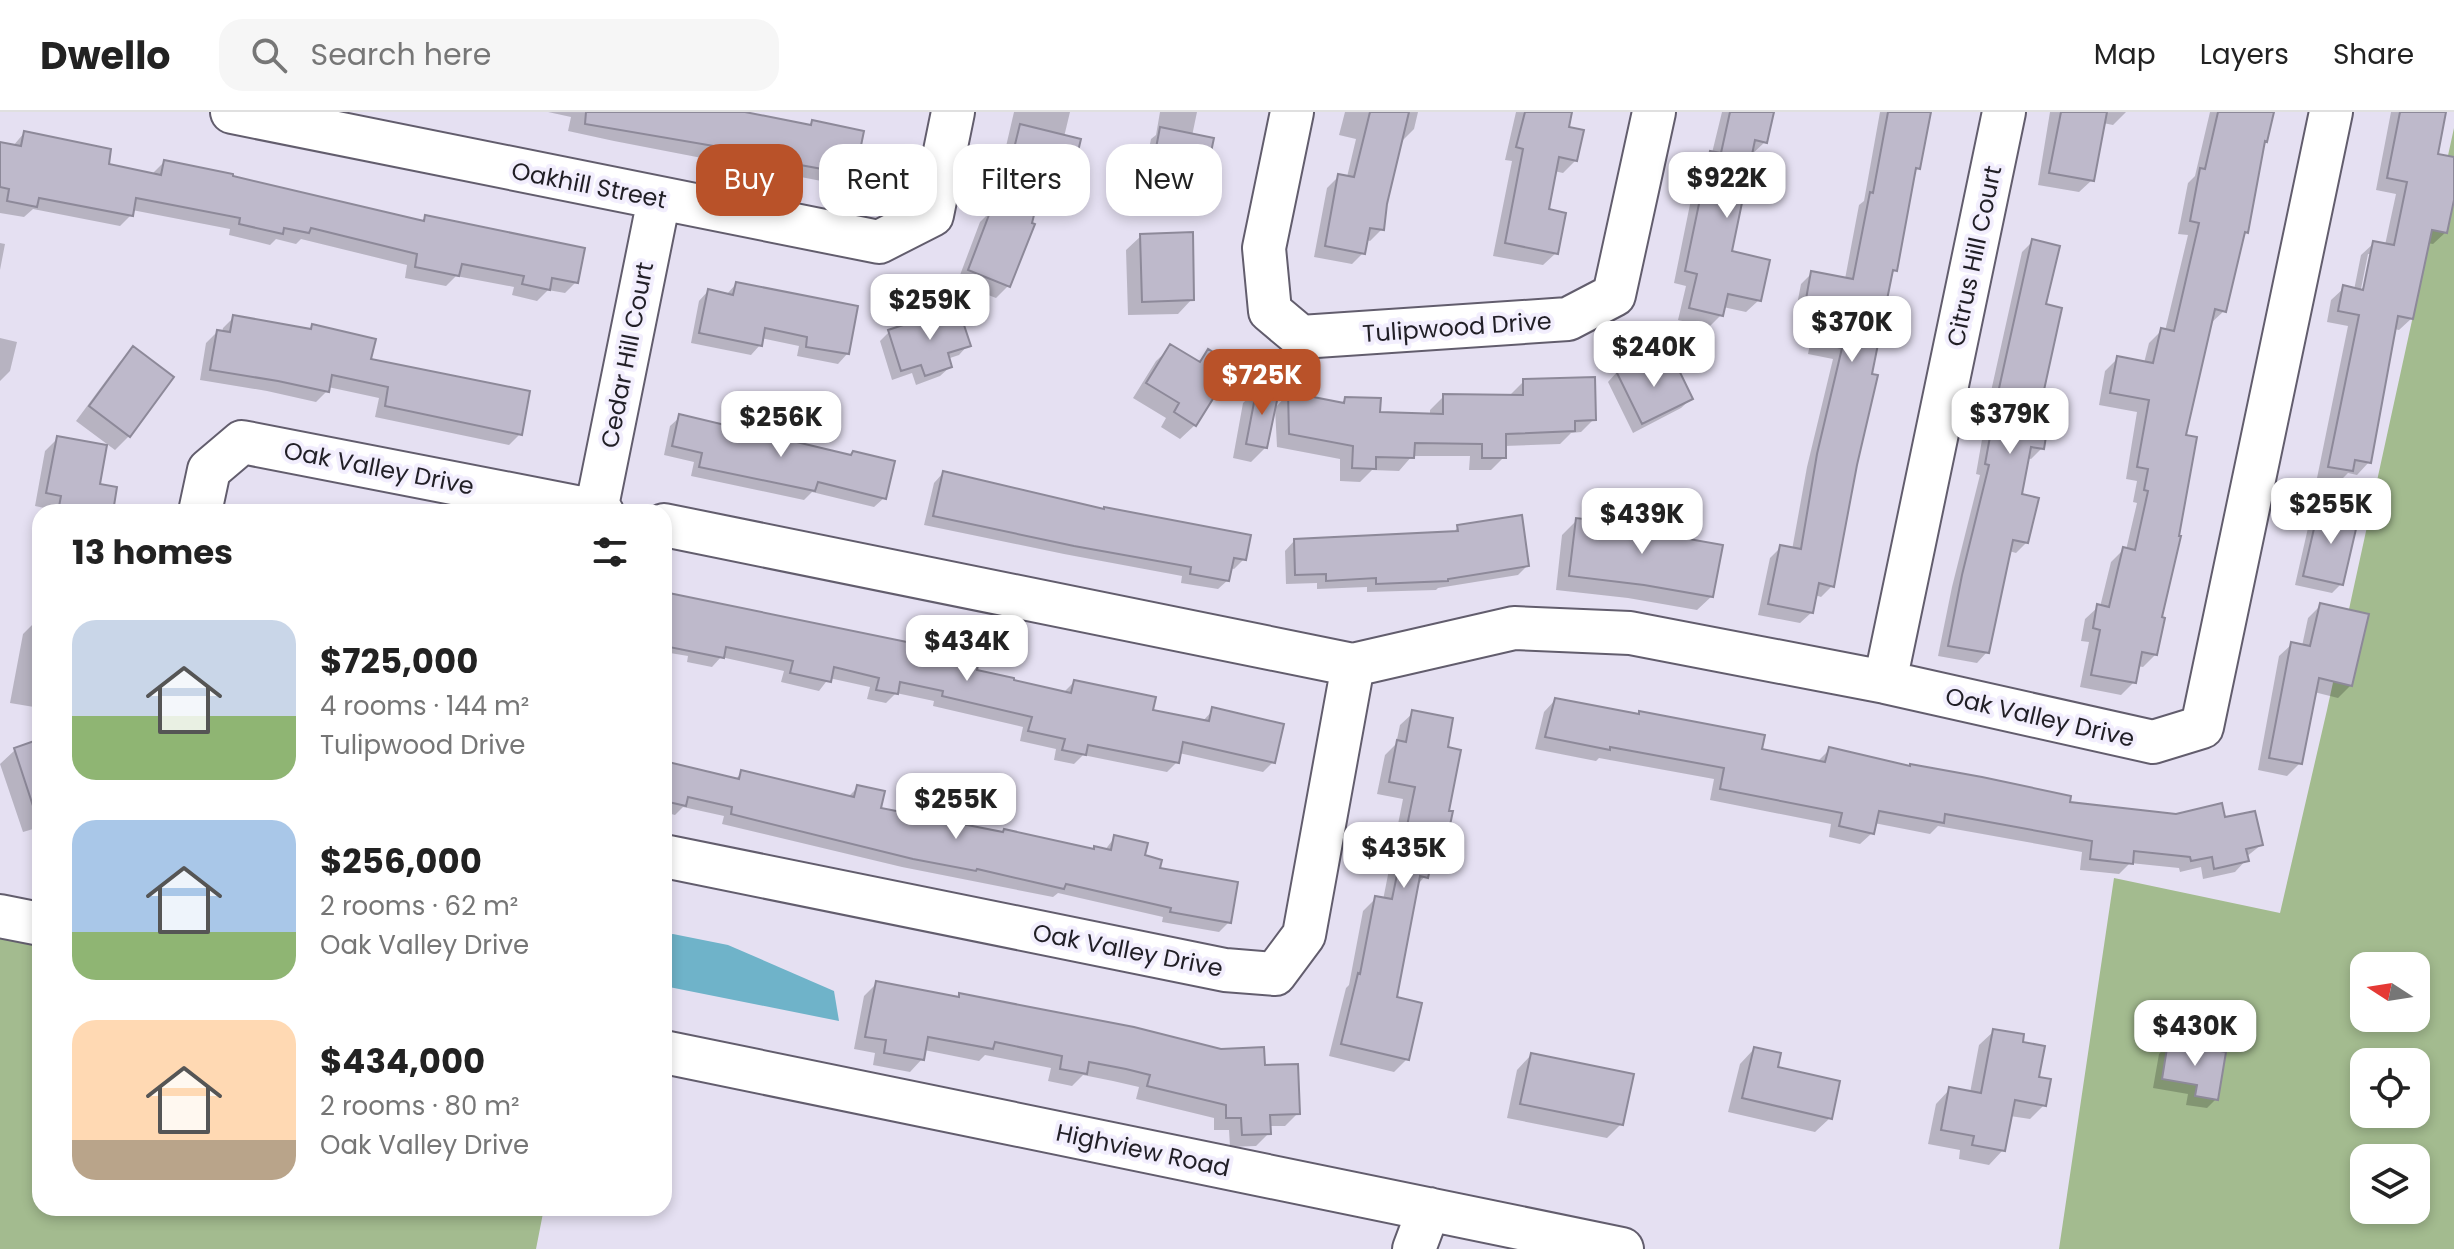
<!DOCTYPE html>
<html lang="en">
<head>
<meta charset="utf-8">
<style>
  :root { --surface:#fff; --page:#f6f6f6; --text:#222; --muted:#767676; --line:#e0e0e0; --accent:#b95229 }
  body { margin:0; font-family:Poppins,sans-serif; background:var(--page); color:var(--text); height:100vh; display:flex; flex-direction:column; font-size:30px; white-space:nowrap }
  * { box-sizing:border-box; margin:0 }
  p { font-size:26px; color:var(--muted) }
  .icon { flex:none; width:44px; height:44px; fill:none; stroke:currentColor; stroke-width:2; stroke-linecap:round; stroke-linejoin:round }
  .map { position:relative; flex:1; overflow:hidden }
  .panel { position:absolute; left:32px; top:392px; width:640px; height:712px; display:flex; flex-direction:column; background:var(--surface); border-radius:24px; box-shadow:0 4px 12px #0003 }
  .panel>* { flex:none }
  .banner { position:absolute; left:696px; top:32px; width:760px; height:72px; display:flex; gap:16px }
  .needle { width:52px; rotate:282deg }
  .buttons { position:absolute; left:2350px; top:840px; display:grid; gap:16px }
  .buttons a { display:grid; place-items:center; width:80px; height:80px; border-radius:16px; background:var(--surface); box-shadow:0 4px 12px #0003; font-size:40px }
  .price { position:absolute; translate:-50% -68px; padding:0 18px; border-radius:16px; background:#fff; color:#222; font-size:26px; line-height:52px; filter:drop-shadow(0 2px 4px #0008) }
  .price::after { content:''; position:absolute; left:50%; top:48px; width:24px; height:18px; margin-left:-12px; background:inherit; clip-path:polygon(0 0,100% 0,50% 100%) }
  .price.current { background:var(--accent); color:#fff }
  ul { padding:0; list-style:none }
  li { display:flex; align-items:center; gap:24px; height:200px; padding:0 40px }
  li span { display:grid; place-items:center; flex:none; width:224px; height:160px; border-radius:24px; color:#555 }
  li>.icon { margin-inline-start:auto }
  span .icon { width:96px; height:96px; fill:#fffc; stroke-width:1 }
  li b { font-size:34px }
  h2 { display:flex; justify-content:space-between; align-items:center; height:96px; padding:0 40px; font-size:34px }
  .pill { padding:0 28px; border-radius:24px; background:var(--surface); box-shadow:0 4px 12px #0003; font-size:28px; line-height:72px }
  .pill.current { background:var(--accent); color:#fff }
  header { display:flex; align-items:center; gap:48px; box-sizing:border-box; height:112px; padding:0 40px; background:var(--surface); border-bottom:2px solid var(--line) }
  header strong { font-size:38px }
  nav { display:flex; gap:44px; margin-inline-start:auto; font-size:28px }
  .search { width:560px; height:72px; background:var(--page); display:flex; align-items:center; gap:20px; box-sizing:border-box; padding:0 28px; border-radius:24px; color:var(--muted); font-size:30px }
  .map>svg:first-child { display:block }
</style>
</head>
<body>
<header>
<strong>Dwello</strong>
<div class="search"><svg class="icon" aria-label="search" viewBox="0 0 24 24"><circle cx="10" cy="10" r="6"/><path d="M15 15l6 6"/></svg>Search here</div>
<nav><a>Map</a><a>Layers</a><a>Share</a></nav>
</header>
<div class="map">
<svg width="2454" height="1137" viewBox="0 0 2454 1137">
  <rect width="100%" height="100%" fill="#e5e0f2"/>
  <!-- green -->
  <path fill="#a3bb8f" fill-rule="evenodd" d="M2454 16V1137H2059L2114 766 2280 801 2327 598ZM2364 854H2416V906H2364ZM2364 950H2416V1002H2364ZM2364 1046H2416V1098H2364Z
    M0 822 40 830V1096H544L536 1137H0Z"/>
  <!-- water -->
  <path fill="#6fb3c9" d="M673 822 728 833 834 879 839 909 664 874V823Z"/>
  <!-- shadow -->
  <path fill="#0003" fill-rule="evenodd" d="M548 0H734L809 15 813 10 854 62 842 73 614 29 568 19 571 5Z
    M1014 0H1070L1064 25 1067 76 1055 89 1037 84 1008 174 996 186 957 171 980 110 991 99Z
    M1160 0H1197L1192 24 1207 53 1197 63 1192 62 1187 85 1178 94 1139 87 1151 27 1156 23Z
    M1345 0H1418L1414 17 1402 29 1400 28 1382 117 1370 129 1366 128 1363 141 1352 152 1314 145 1327 76 1339 64 1347 65 1356 27 1339 23Z
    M1516 0H1570L1566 17 1576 48 1563 61 1554 59 1546 99 1556 141 1543 153 1493 144 1512 49 1505 48Z
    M1722 0H1772L1765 30 1752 42H1750L1730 140 1759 188 1746 200 1723 195 1721 203 1709 215 1678 208 1686 174 1674 171 1698 53 1712 41Z
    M1880 0H1929L1918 56 1913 61 1895 158 1890 163 1832 474 1821 485 1815 483 1812 500 1800 511 1758 503 1770 446 1781 435 1792 438 1807 355 1833 247 1808 242 1816 202 1796 198 1801 172 1812 161 1845 167 1859 93 1864 89Z
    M2050 0H2126L2113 13 2103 11 2092 68 2079 80 2038 73Z
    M2210 0H2272L2263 31 2246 120 2242 124 2224 199 2211 211 2183 324 2156 542 2143 555 2137 554 2134 570 2121 583 2080 575 2089 530 2081 529 2085 507 2098 495H2100L2111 450 2123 438H2126L2137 391 2133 390 2137 369 2126 367 2137 300 2099 293 2105 259 2118 246 2144 251 2149 231 2162 218 2165 219 2188 123 2178 122 2188 71 2195 64Z
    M2391 0H2444L2436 43 2454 47V78L2446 120 2433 132 2427 131 2412 206 2399 218 2394 217 2369 350 2357 363 2348 361 2339 370 2317 366 2348 214 2327 210 2331 188 2344 176 2354 178 2361 143 2374 131 2385 133 2396 82 2376 78ZM2368 142H2372L2363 188 2359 187Z
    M24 21 106 54 153 61 164 50 421 110 426 105 576 170 565 181 548 178 537 189 512 183 514 175 456 164 446 174 405 166 407 153 301 127 296 132 276 127 270 133 229 123 230 117 132 98 131 103 120 114 33 97 24 105 0 101V32L13 34Z
    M1141 124 1192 187 1178 202 1128 203 1126 138Z
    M2033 129 2043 194 2034 312 2042 336 2031 347 2027 346 2020 384 2027 430 2016 441 2009 439 1987 540 1977 551 1938 544 1952 475 1980 363 1976 362 1988 293 2022 140Z
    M0 131 5 132 0 158Z
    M736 172 855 195 847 242 838 252 797 244 799 234 761 226 760 233 751 243 691 231 699 189 708 179 727 182Z
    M234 205 308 218 313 214 369 249 520 322 509 333 375 305 379 286 328 275 327 279 316 290 267 279 200 268 206 231 217 220 222 221 223 216Z
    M889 220 968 233 959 243 947 247 950 255 940 264 916 273 912 261 892 268 880 229Z
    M0 226 17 230 10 259 0 269Z
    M1171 235 1197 251 1209 239 1195 313 1180 327 1161 315 1166 306 1133 286 1156 249Z
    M133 237 129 324 115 338 76 309 119 251Z
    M1617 260 1644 263 1691 287 1681 296 1633 321 1608 270Z
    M1524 269 1594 307 1581 320 1571 321 1560 332 1504 334V345L1491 358H1469L1470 344H1412L1399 359 1372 358 1360 370 1340 369V347L1277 335 1275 296 1288 282 1340 292 1346 287 1378 301 1430 303V298L1444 284 1511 285 1510 283Z
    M1258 277 1266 335 1251 350 1233 346 1243 291Z
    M680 305 884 386 874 395 812 380 804 388 691 364 694 350 664 343 670 314Z
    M58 326 98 373 111 400H48L49 397 35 394 45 339Z
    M943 361 1244 447 1234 457 1230 456 1228 468 1218 477 1181 471 1182 464 1064 442 924 413 934 371Z
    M2319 397 2341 472 2332 481 2295 473 2310 407Z
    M1595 399 1630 419 1712 484 1697 498 1628 486 1556 478 1562 423 1577 408 1585 409Z
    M1458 415 1527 454 1518 463 1438 476 1436 478 1367 480V475L1317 477V471L1286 472 1285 439 1294 429 1452 422Z
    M40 479V596L10 591 23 522 34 511Z
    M664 482 1063 581 1074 570 1151 600 1202 610 1213 598 1273 650 1263 660 1179 641 1177 650 1167 660 1083 643 1074 652 1054 648 1056 637 1020 629 1023 615 933 594 934 589 896 581 886 591 867 587 870 575 829 566 819 579 781 570 784 559 721 545 712 555 687 550 688 544 664 540Z
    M2321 493 2351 573 2338 586 2314 580 2300 651 2287 664 2258 658 2279 544 2292 532 2302 534 2308 506Z
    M1555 588 1759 638 1817 650 1829 638 2067 692 2224 708 2261 733 2246 745V748L2235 760 2203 767 2201 755 2180 760 2179 756 2130 751 2119 762 2080 758 2082 740 1938 714 1930 722 1874 711 1872 721 1860 732 1829 725 1831 712 1710 688 1714 667 1599 646 1596 649 1535 637 1544 600Z
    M1413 601 1445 636 1441 745 1415 776 1394 886 1407 947 1394 960 1329 944 1346 876 1349 873 1363 799 1376 786 1383 788 1403 687 1377 682 1385 643 1396 632 1400 613Z
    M40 629V715L23 720 0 652 15 638Z
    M664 651 735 668 742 660 847 686 858 675 879 698 1093 738H1105L1115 725 1229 810 1219 820 1162 810 1163 805 1058 781 1053 785 902 755 722 712 724 704 683 695 675 703 664 700Z
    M876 872 957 886 960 883 1263 955 1298 1001 1285 1014H1268L1269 1021 1256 1034 1230 1035 1229 1018H1214V1006L1136 987 1139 975 1113 969 1083 963 1072 974 1048 969 1051 956 985 943 979 949 924 938 922 947 910 960 873 953 875 941 854 937 864 884Z
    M1994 919 2021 931 2036 966 2044 993 2030 1007 2010 1004 2003 1038 1989 1053 1959 1047 1960 1038 1928 1032 1936 992 1950 977 1970 981 1979 933Z
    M2168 932 2216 987 2207 996 2186 993 2188 982 2153 976 2159 942Z
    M1754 937 1830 1006 1815 1020 1728 1000 1740 952Z
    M1531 943 1621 1012 1607 1026 1507 1006 1517 958Z"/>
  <!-- building -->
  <path fill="#beb9cb" stroke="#8d8999" stroke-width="2" d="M586 0H745L811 13 812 8 864 19 855 63 713 37 714 34 585 12Z
    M1370 0H1409L1387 92 1384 118 1370 116 1365 142 1325 134 1338 62 1354 65Z
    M1525 0H1572L1569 15 1584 18 1577 49 1559 45 1549 97 1566 101 1558 142 1505 131 1523 37 1516 35Z
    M1730 0H1774L1767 31 1755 28 1732 139 1770 148 1761 189 1728 182 1723 204 1689 196 1697 162 1685 159 1710 39 1721 41Z
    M1888 0H1931L1920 57 1916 56 1897 159 1893 158 1872 262 1878 263 1857 353 1834 475 1819 471 1813 501 1768 492 1780 433 1801 437 1817 342 1842 236 1818 231 1826 192 1806 187 1811 159 1853 167 1870 80 1873 81Z
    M2061 0H2107L2094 69 2049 61Z
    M2218 0H2274L2267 30 2265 29 2248 121 2245 120 2226 200 2215 197 2186 323 2197 325 2179 424H2181L2162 505 2165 506 2157 543 2142 540 2136 571 2091 563 2100 518 2093 516 2097 492 2109 495 2123 435 2135 438 2148 379 2144 378 2148 357 2137 355 2149 288 2110 281 2117 244 2153 251 2161 216 2174 219 2199 111 2190 109 2200 56 2205 57Z
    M2400 0H2446L2438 42 2454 45V88L2447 121 2432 118 2413 207 2398 204 2371 351 2355 348 2353 359 2328 355 2359 203 2338 199 2343 173 2363 178 2373 129 2394 133 2407 70 2387 66Z
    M1020 12 1081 27 1069 77 1042 71 1032 111 1035 112 1010 175 968 158 992 95 999 98Z
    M1160 15 1214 26 1208 54 1196 52 1189 86 1148 78Z
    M24 19 111 37 109 52 161 63 164 48 233 62V64L424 109 425 103 585 136 578 171 552 166 550 178 522 172 524 164 462 152 459 164 415 155 417 142 311 116 309 121 284 116 283 122 239 112 240 106 136 86 133 104 39 86 37 95 7 89 9 77 0 75V30L21 34Z
    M1193 120 1194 188 1142 190 1140 122Z
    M2032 127 2060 134 2046 192 2062 196 2037 310 2048 312 2044 337 2031 335 2022 382 2039 386 2028 431 2013 428 1989 541 1948 534 1962 463 1989 353 1985 352 1998 281Z
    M736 170 858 194 849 242 806 235 807 225 765 216 762 234 699 221 708 177 733 183Z
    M958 195 971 234 948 241 952 255 925 264 921 253 901 259 888 218Z
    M233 203 311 217 312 212 376 227 371 247 530 279 522 323 385 294 388 275 332 263 329 280 278 269 210 258 217 218 230 220Z
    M1170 232 1200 250 1208 237 1234 253 1196 314 1174 300 1179 291 1146 271Z
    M133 234 174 265 130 325 89 294Z
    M1673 246 1693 287 1642 312 1616 259 1639 248 1645 260Z
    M1595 265 1596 308 1575 309V319L1506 322V346H1482V332L1415 331 1414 346 1376 345V357L1352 356 1353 334 1289 322 1288 280 1344 291 1345 285 1381 286 1380 300 1443 302V282L1523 283V267Z
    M1257 275 1279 279 1267 336 1246 332Z
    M679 302 851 343 853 339 895 349 886 387 818 370 815 379 699 355 702 341 672 334Z
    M57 324 107 333 100 372 117 375 113 400H58L61 384 46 381Z
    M943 359 1104 397V395L1251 423 1246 448 1234 446 1229 469 1190 462 1191 455 1074 434 933 404Z
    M2319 395 2359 404 2343 473 2303 464Z
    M1594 397 1634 403 1632 417 1723 433 1713 485 1644 473 1569 464 1576 406 1592 408Z
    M1522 403 1529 454 1448 467V469L1376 472V466L1326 469V462L1295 463 1294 427 1458 419 1457 413Z
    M664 480 980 545 977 558 1014 566V568L1071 581 1074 568 1156 585 1153 598 1209 609 1212 595 1284 612 1275 651 1183 630 1179 651 1088 633 1086 643 1062 638 1065 627 1028 619 1032 605 942 584 943 579 900 570 898 582 876 578 879 566 834 555 831 570 790 561 793 549 756 541 726 535 724 546 664 534Z
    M2320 491 2369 502 2352 574 2319 566 2302 652 2269 646 2291 530 2310 534Z
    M1555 586 1639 602V599L1765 623 1762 637 1825 650 1829 635 1910 654V652L1982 665 2071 684 2070 690 2176 702 2222 691 2225 705 2255 699 2263 733 2246 737 2249 749 2214 757 2212 745 2191 749 2190 745 2134 739 2133 752 2090 747 2092 729 1945 702 1944 711 1879 699 1874 722 1839 714 1842 701 1720 677 1724 656 1610 635V638L1545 625Z
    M1412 598 1453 606 1448 635 1461 638 1449 699H1453L1443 746 1433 744 1428 766 1420 764 1397 885 1422 891 1409 948 1341 932 1358 861 1360 862 1375 784 1392 787 1415 675 1389 670 1397 628 1406 630Z
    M40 627V702L36 703 14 636Z
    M664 649 739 667 741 658 854 685 857 673 885 679 881 696 1003 720 1004 717 1094 737V734L1111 738 1114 723 1148 731 1145 743 1162 748 1160 756 1238 770 1231 811 1170 800 1171 796 1066 772 1064 777 977 757 976 759 913 747 731 702 732 695 688 685 686 694 664 689Z
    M876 869 959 885V881L1030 895 1134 915 1221 937 1264 935 1265 953 1298 952 1300 1002 1270 1003 1271 1022 1242 1023 1241 1006H1226V993L1147 974 1150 963 1126 957 1089 950 1087 962 1060 957 1062 944 995 930 993 937 928 925 924 948 884 941 886 928 865 925Z
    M1993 917 2024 922 2023 930 2045 934 2039 965 2051 967 2046 994 2015 988 2005 1039 1972 1033 1974 1024 1941 1018 1949 975 1981 981Z
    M2168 930 2226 940 2218 988 2195 984 2197 973 2162 967Z
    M1754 935 1781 941 1778 955 1840 969 1832 1007 1742 986Z
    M1531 941 1634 962 1623 1013 1520 992Z"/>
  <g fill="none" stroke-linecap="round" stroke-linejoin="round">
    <!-- minor casing -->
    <g stroke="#625d6d" stroke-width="46">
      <path id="minor" d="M232 0 879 130 932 103 953 0
        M1292 0 1264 136 1270 199 1301 225 1568 207 1614 183 1654 0
        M596 399 659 87
        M200 400 209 358 242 330 602 400
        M664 413 1353 553 1514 516 1630 521 1885 570 2153 630 2202 615 2331 0
        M1885 570 2004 0
        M664 744 1225 858 1275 862 1304 823 1353 553
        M0 804 40 812
        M664 940 1622 1137
        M1414 1137 1429 1097"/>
    </g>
    <!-- minor -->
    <use href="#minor" stroke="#fff" stroke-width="42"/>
  </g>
  <g text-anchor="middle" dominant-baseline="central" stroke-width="8" stroke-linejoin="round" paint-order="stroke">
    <!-- street labels -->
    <g font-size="24" fill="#211f26" stroke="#f2eefd">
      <text transform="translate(589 73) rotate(11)">Oakhill Street</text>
      <text transform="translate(1974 144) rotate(-78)">Citrus Hill Court</text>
      <text transform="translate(1457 215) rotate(-4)">Tulipwood Drive</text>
      <text transform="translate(627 243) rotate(-79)">Cedar Hill Court</text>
      <text transform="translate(379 356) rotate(11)">Oak Valley Drive</text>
      <text transform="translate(2040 605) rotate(13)">Oak Valley Drive</text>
      <text transform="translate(1128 838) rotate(11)">Oak Valley Drive</text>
      <text transform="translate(1143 1038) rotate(12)">Highview Road</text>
    </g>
  </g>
</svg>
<div class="buttons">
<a><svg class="needle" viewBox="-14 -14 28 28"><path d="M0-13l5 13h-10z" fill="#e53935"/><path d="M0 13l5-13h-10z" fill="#767676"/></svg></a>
<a><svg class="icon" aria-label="locate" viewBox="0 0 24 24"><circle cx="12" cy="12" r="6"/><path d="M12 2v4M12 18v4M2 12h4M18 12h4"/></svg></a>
<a><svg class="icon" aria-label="layers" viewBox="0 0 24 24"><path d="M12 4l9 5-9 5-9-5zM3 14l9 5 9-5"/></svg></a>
</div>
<b class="price" style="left:1727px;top:108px">$922K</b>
<b class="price" style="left:930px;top:230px">$259K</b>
<b class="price" style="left:1852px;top:252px">$370K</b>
<b class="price" style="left:1654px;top:277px">$240K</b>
<b class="price current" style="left:1262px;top:305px">$725K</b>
<b class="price" style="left:2010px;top:344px">$379K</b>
<b class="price" style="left:781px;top:347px">$256K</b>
<b class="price" style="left:2331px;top:434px">$255K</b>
<b class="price" style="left:1642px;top:444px">$439K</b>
<b class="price" style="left:967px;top:571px">$434K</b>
<b class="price" style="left:956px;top:729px">$255K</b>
<b class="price" style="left:1404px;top:778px">$435K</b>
<b class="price" style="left:2195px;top:956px">$430K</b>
<div class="banner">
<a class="pill current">Buy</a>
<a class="pill">Rent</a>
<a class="pill">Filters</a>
<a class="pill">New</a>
</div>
<section class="panel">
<h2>13 homes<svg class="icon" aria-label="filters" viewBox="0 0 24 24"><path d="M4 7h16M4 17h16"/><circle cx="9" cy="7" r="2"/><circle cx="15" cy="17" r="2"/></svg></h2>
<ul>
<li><span style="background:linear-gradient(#c9d6e8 60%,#8fb573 0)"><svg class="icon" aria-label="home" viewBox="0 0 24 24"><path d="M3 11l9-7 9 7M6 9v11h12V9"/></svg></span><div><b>$725,000</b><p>4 rooms · 144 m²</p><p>Tulipwood Drive</p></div></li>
<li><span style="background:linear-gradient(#a9c7e8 70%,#8fb573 0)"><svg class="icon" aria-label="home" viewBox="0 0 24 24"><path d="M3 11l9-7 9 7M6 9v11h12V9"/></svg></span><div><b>$256,000</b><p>2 rooms · 62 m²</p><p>Oak Valley Drive</p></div></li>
<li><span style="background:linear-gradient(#ffd9b3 75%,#b9a48a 0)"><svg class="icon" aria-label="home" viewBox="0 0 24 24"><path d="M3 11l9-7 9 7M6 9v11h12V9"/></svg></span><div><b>$434,000</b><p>2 rooms · 80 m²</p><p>Oak Valley Drive</p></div></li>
</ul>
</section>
</div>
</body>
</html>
